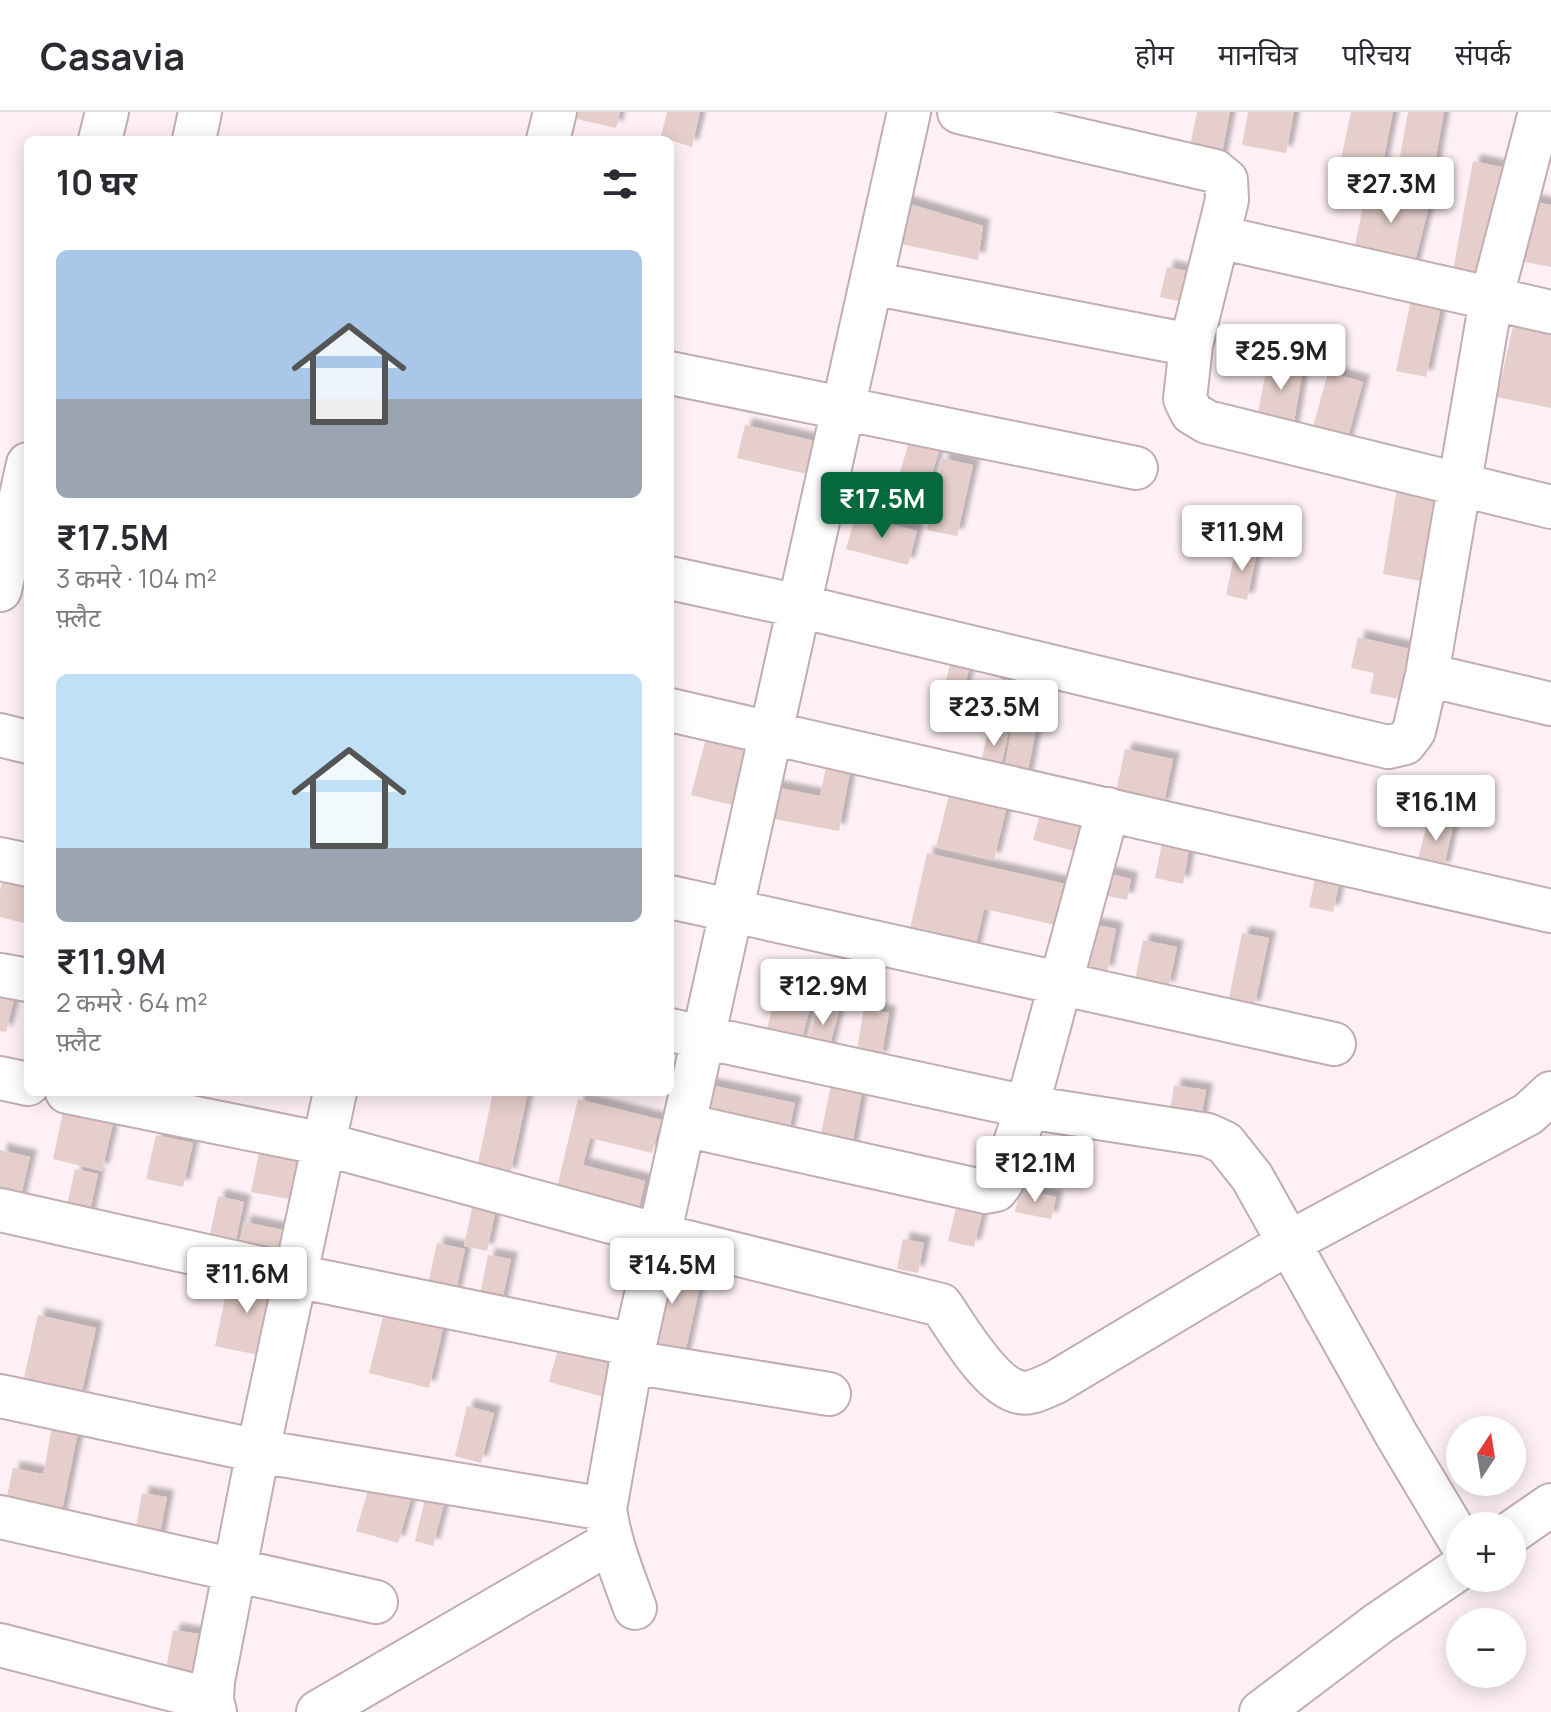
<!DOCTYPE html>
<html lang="hi">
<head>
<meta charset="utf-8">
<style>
  :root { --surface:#fff; --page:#f2f2f3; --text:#2b2b33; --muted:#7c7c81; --line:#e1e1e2; --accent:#06683d }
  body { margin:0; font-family:Manrope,"Noto Sans Devanagari",sans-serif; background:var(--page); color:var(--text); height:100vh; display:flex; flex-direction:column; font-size:30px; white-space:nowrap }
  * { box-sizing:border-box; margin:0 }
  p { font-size:26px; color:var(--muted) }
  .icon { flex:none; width:44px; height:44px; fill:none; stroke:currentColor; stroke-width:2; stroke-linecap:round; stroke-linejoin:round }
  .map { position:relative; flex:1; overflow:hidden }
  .details { position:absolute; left:24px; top:24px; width:650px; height:960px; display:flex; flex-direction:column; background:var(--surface); border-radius:12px; box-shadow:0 4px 20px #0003 }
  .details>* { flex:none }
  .needle { width:52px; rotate:12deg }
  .tools { position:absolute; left:1446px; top:1304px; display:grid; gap:16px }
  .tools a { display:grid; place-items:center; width:80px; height:80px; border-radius:50%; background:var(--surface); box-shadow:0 4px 20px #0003; font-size:40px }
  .price { position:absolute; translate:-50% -68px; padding:0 18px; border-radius:8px; background:#fff; color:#222; font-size:26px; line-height:52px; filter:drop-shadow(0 2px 4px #0008) }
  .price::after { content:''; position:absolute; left:50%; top:48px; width:24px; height:18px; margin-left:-12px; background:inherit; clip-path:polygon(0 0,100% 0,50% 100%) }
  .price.current { background:var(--accent); color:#fff }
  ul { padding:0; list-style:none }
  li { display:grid; align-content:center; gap:16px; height:424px; padding:0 32px }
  li span { display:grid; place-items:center; height:248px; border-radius:12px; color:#555 }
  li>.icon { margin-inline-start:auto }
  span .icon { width:144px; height:144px; fill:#fffc; stroke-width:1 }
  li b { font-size:34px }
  h2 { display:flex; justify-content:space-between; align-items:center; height:96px; padding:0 32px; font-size:34px }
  header { display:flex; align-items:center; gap:48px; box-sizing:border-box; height:112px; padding:0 40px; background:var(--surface); border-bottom:2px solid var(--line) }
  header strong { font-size:38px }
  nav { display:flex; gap:44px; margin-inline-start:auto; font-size:28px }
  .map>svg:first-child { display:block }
</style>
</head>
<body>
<header>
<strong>Casavia</strong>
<nav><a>होम</a><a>मानचित्र</a><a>परिचय</a><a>संपर्क</a></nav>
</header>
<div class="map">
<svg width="1551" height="1600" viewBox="0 0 1551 1600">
  <defs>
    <filter id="shadow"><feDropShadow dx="7" dy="-7" stdDeviation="2" flood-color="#0004"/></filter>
  </defs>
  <rect width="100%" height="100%" fill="#fef0f4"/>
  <!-- building -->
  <path fill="#e5cecb" filter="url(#shadow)" d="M560 0H620L616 16 559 3Z
    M667 0H700L692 35 670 28H660Z
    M1197 0H1230L1220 51 1188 44Z
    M1248 0H1294L1286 41 1242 33Z
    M1351 0H1393L1381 60 1340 52Z
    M1408 0H1444L1432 67 1397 61Z
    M1473 49 1511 57 1489 171 1452 164Z
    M1369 66 1432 82 1413 157 1352 147Z
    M1522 87 1551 93V155L1510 147Z
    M900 89 983 114 978 148 891 130Z
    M1167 155 1206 163 1199 194 1160 185Z
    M1413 178 1443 185 1426 265 1396 259Z
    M1515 205 1551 213V296L1497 285Z
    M1269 240 1305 246 1292 321 1256 314Z
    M1328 260 1363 270 1345 336 1310 326Z
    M745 313 819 330 811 363 737 346Z
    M913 317 943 326 927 378 897 370Z
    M942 346 973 353 957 424 927 418Z
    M1397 375 1446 384 1431 471 1383 462Z
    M856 403 917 419 908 453 846 437Z
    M1236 435 1257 439 1247 488 1226 483Z
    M1358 525 1414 538 1403 588 1370 581 1374 561 1351 556Z
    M950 552 969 558 958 599 940 594Z
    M1004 554 1025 558 1015 608 994 604Z
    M990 608 1010 612 999 664 979 660Z
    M710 611 761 624 743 696 691 683Z
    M1013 612 1036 617 1026 669 1003 665Z
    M1125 637 1173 647 1163 695 1115 685Z
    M829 640 853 644 839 719 763 705 769 674 820 684Z
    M952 671 1009 685 994 748 936 735Z
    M1043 691 1084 702 1074 739 1033 728Z
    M1429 704 1454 711 1443 758 1417 751Z
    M1164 721 1191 726 1183 772 1155 766Z
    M927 741 1070 773 1060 814 984 797 972 849 906 835Z
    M1318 753 1342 758 1333 800 1309 795Z
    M6 755 28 761V812L0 805V778Z
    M1098 759 1131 767 1127 788 1093 781Z
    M1082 810 1116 817 1107 861 1073 853Z
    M1242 821 1269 826 1254 896 1228 891Z
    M1143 828 1177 835 1168 877 1135 869Z
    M855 836 875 841 864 894 844 890Z
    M777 878 812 888 800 934 765 925Z
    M0 881 15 884 6 920 0 919Z
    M819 885 841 890 827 945 806 939Z
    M864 896 889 901 881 947 856 943Z
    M833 963 864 969 851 1038 819 1032Z
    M696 970 795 991 787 1027 688 1005Z
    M1174 973 1206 978 1200 1012 1169 1007Z
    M493 980H528L510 1063 477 1056Z
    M578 987 661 1008 652 1041 590 1026 583 1053 645 1069 637 1104 555 1084Z
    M64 996 114 1007 102 1059 53 1047Z
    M156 1023 193 1031 183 1075 146 1067Z
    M0 1038 30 1045 18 1096 0 1092Z
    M259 1041 302 1050 294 1088 251 1080Z
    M75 1057 98 1062 87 1113 64 1107Z
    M1020 1077 1056 1085 1051 1107 1015 1100Z
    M475 1082 498 1087 487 1139 464 1134Z
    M959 1083 985 1090 974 1135 948 1129Z
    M218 1084 244 1090 234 1137 208 1132Z
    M244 1110 294 1120 287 1151 238 1141Z
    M903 1127 924 1131 918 1161 897 1157Z
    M437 1131 465 1137 455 1183 427 1177Z
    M662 1137 706 1147 683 1250 639 1240Z
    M488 1143 511 1147 501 1193 479 1188Z
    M230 1162 278 1171 263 1244 215 1234Z
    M387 1189 446 1204 429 1276 369 1261Z
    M38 1203 96 1216 80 1288 22 1275Z
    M560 1229 615 1244 604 1285 549 1270Z
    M467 1294 494 1301 481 1351 455 1344Z
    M55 1300 81 1306 59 1413 3 1402 13 1356 43 1362Z
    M371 1368 413 1380 398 1431 356 1419Z
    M142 1381 167 1385 157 1437 133 1433Z
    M426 1383 445 1388 433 1434 415 1429Z
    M173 1518 205 1523 197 1569 165 1563Z"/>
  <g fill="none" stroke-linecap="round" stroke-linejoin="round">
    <!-- street casing -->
    <g stroke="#c2adb3" stroke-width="46">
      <path id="street" d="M959 0 1215 59 1226 68 1227 88 1191 233 1185 287 1192 301 1207 310 1551 395
        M100 28 107 0
        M194 28 200 0
        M548 28 555 0
        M1219 125 1551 200
        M871 171 1191 233
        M670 261 1136 356
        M670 466 799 494 1388 635 1405 631 1414 619 1427 563 1491 188 1540 0
        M0 478 28 352
        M1427 563 1551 592
        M670 598 1551 799
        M0 623 28 630
        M0 747 28 753
        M670 785 1334 932
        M0 863 28 868
        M670 918 1027 995 1208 1023 1225 1031 1252 1065 1396 1322 1460 1429
        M0 966 28 972
        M67 980 324 1032 659 1123 941 1193C957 1216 990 1274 1019 1280 1031 1283 1043 1275 1054 1271L1290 1130 1528 1002 1551 981
        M684 1013 986 1080 996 1078 1002 1070 1027 995 1108 697
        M0 1098 296 1164 635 1233
        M631 1250 829 1282
        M0 1284 258 1339 605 1397
        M0 1405 376 1490
        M1512 1420 1551 1393
        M635 1496C623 1463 610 1432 605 1397L631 1250 909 0
        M0 1533 212 1588
        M215 1600 212 1588 213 1569 258 1339 335 980
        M318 1600 611 1430
        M1261 1600 1379 1511 1460 1456"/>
    </g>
    <!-- street -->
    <use href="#street" stroke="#fff" stroke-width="42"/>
  </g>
</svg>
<div class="tools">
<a><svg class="needle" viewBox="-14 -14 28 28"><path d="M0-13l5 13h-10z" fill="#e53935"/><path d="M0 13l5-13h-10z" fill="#7c7c81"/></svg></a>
<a>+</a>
<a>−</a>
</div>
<b class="price" style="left:1391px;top:113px">₹27.3M</b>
<b class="price" style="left:1281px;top:280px">₹25.9M</b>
<b class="price current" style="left:882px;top:428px">₹17.5M</b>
<b class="price" style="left:1242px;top:461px">₹11.9M</b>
<b class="price" style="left:994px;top:636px">₹23.5M</b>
<b class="price" style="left:1436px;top:731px">₹16.1M</b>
<b class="price" style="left:823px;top:915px">₹12.9M</b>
<b class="price" style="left:1035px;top:1092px">₹12.1M</b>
<b class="price" style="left:672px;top:1194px">₹14.5M</b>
<b class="price" style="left:247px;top:1203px">₹11.6M</b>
<section class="details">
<h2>10 घर<svg class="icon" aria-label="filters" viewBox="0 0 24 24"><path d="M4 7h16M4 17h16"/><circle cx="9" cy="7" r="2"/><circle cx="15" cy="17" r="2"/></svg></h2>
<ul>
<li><span style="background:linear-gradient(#a9c7e8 60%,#9aa5b1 0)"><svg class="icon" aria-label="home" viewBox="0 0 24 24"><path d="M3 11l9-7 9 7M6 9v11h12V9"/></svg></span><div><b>₹17.5M</b><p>3 कमरे · 104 m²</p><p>फ़्लैट</p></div></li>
<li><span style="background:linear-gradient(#bfe0f5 70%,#9aa5b1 0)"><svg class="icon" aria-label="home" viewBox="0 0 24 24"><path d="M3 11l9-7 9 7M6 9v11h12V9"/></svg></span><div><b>₹11.9M</b><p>2 कमरे · 64 m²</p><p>फ़्लैट</p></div></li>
</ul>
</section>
</div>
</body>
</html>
